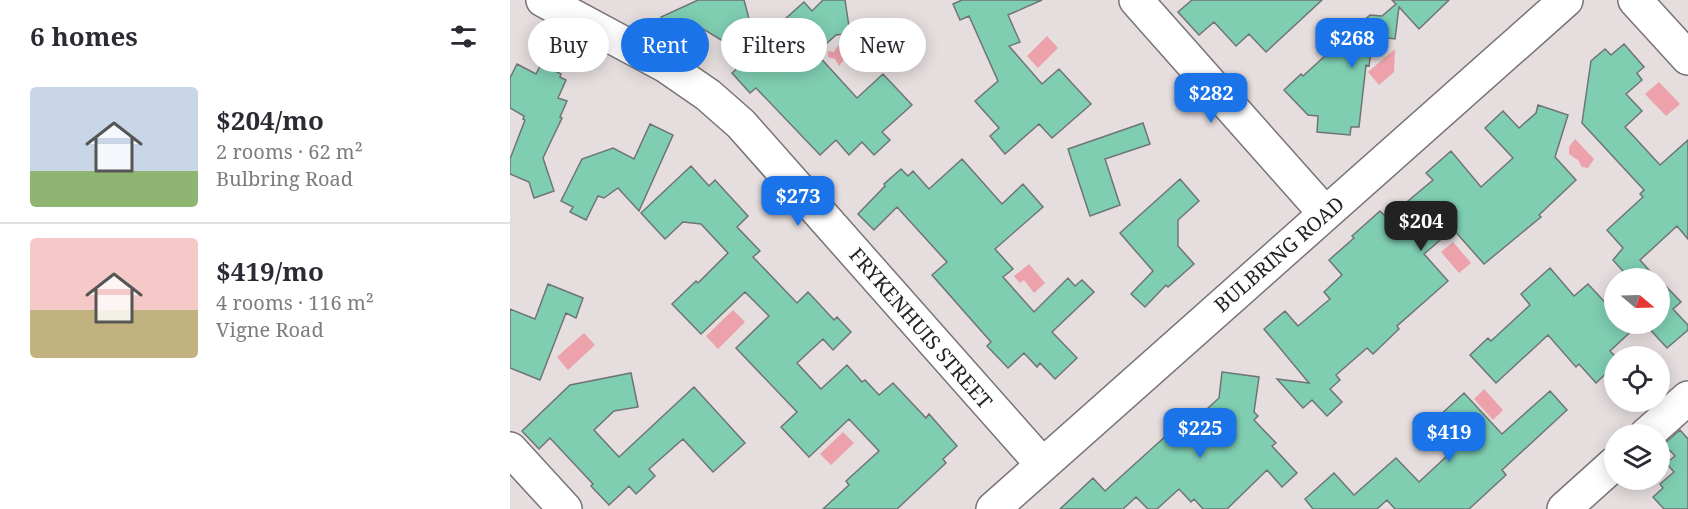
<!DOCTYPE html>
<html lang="en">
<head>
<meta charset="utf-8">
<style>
  :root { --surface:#fff; --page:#f7f7f7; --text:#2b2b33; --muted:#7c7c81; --line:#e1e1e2; --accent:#1a73e8 }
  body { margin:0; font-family:"Noto Serif",serif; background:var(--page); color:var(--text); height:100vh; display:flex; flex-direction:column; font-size:22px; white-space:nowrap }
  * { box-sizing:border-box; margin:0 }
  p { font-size:20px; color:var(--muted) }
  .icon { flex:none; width:33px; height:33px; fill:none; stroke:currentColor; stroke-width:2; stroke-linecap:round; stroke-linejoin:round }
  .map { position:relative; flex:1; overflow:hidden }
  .details { display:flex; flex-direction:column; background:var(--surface); width:510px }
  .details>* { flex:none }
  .hud { position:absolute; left:18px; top:18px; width:570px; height:54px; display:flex; gap:12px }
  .needle { width:39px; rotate:109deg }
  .tools { position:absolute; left:1094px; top:268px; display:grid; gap:12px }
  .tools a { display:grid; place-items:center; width:66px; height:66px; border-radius:50%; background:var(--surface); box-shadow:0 3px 15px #0003; font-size:30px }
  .price { position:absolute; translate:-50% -51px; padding:0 14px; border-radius:12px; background:var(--accent); color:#fff; font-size:20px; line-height:39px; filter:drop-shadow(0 2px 3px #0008) }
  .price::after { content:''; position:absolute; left:50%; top:36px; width:18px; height:14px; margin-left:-9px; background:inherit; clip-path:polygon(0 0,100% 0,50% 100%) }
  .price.current { background:#222; color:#fff }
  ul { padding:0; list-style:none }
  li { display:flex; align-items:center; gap:18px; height:150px; padding:0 30px }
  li+li { border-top:2px solid var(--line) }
  li span { display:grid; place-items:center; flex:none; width:168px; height:120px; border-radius:6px; color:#555 }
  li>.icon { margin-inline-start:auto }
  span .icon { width:72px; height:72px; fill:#fffc; stroke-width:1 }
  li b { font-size:26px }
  h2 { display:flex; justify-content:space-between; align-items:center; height:72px; padding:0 30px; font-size:26px }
  .chip { padding:0 21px; border-radius:27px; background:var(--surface); box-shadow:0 3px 15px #0003; font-size:21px; line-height:54px }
  .chip.current { background:var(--accent); color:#fff }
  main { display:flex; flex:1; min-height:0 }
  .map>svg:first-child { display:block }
</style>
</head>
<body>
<main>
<section class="details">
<h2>6 homes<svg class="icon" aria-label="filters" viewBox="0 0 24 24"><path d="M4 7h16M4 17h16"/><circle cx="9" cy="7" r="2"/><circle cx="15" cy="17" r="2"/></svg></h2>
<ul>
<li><span style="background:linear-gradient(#c9d6e8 70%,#8fb573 0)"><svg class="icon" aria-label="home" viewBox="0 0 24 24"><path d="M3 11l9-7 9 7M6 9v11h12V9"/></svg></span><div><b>$204/mo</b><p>2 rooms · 62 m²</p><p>Bulbring Road</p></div></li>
<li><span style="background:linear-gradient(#f6c9c9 60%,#c2b280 0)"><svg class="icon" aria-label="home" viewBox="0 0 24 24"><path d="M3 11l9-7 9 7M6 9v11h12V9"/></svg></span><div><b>$419/mo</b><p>4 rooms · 116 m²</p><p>Vigne Road</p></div></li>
</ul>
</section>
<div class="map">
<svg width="1178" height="509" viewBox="0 0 1178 509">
  <rect width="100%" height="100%" fill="#e5ddde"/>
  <!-- water -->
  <path fill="#eca1ab" d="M537 36 548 48 528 68 517 56Z
    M342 41 346 43 350 51 336 57 329 66 325 59 318 57V51L324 52C328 43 333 42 342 41Z
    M885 49 884 72 869 85 858 72Z
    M1149 82 1170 104 1156 116 1135 94Z
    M1065 139 1084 159 1078 168 1072 167 1068 160 1059 154V147Z
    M943 242 961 263 949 273 931 252Z
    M519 264 535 283 524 293 514 280 510 283 504 276Z
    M223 310 235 322 208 349 196 336Z
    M74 333 85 345 58 370 47 357Z
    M974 389 993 410 983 420 964 399Z
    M333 432 344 443 321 465 310 454Z"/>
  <!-- building -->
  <path fill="#7fceb2" stroke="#6f7573" stroke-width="1.5" d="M188 0H234L246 45 294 2 302 11 313 0H335L340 33 326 35 306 53 347 98 373 74 402 105 372 132 380 140 364 155 352 142 339 155 326 140 310 155 246 88 240 93 222 73 232 64 213 41 190 27 162 40 151 17Z
    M452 0H532L498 15 510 42 499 46 532 84 549 69 581 104 542 138 529 124 495 154 480 136 489 128 465 101 488 81 459 16 450 20 443 4Z
    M682 0H812L756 52 739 34 726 46 704 22 689 35 668 12Z
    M882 0H939L909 29 889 7 885 39 872 37 870 52 861 51 859 66 856 65 849 127H841L840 135 807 132 808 116 798 115 774 90 791 74 793 76 860 15 872 16 886 4Z
    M1114 44 1134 67 1127 73 1132 80 1116 94 1132 111 1115 127 1150 165 1178 140V239L1167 226 1130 260 1147 279H1120L1103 260 1113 248 1097 230 1133 197 1130 194 1134 190 1072 123 1081 61 1095 49 1101 55Z
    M7 64 26 74 31 64 51 74 50 77 56 80 48 98 57 101 50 117 52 118 33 158 44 191 24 198 19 182 0 174V159L15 120 13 119 14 116 0 108V78Z
    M1028 105 1058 115 1045 157 1066 180 1029 215 1031 217 974 264 943 229 914 254 938 281 887 326 889 329 863 354 857 348 826 375 830 380 820 389 832 402 817 416 802 400 793 408 767 379 799 383 754 329 775 311 788 326 820 299 814 292 832 275 819 260 844 238 842 236 870 211 875 216 889 203 892 206 923 180 916 173 941 151 971 187 1003 158 975 128 993 111 1009 128 1026 113Z
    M633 123 640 144 595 159 610 205 580 216 558 149Z
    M140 124 163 135 129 211 108 188 94 198 88 196 76 220 60 212 63 207 51 201 72 159 103 148 124 159Z
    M452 159 492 204 513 184 533 207 485 249 503 269 493 277 524 312 558 278 565 286 572 280 584 292 542 332 567 358 545 379 530 363 527 367 514 353 498 368 477 346 481 342 422 275 437 262 387 207 364 230 348 214 375 186 374 184 391 169 398 176 403 171 419 189Z
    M181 166 199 186 205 180 238 216 227 227 250 251 243 257 287 303 298 292 324 320 327 317 341 332 323 350 313 339 287 363 311 389 337 365 352 382 355 380 369 395 383 383 416 418 419 414 447 446 433 459 436 463 387 509H313L339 485 336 481 369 451 339 419 299 457 271 427 287 412 226 348 259 316 235 292 191 334 162 304 186 281 188 283 218 253 191 224 173 222 155 239 131 213Z
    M670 179 689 201 668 220V246L684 264 658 287 656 285 635 307 621 294 643 271 610 233Z
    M1040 268 1064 296 1078 284 1104 312V324H1129L1100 351 1106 357H1104V366L1086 383 1069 364 1066 367 1038 335 986 383 960 355 978 338 981 341 1020 305 1011 294Z
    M1149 279 1171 302 1163 309 1178 325V330L1157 348 1135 324H1149Z
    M38 284 73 298 66 318 56 313 30 380 0 368V309L25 319Z
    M712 372 749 377 744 412 748 416 744 420 766 443 762 446 787 473 772 487 757 470 717 509H693L684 499 681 502 669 489 647 509H638L626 497 613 509H550L583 478 595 491 659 433 664 439 709 398Z
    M121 373 128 407 104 411 84 430 109 457 184 387 235 443 203 472 173 439 139 469 145 476 126 494 119 486 99 505 81 486 83 484 40 438 29 449 12 431 60 385Z
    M1040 391 1057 410 992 470 996 475 959 509H885L877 500 867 509H803L795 499 824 473 844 495 886 458 909 482 938 455 931 448 941 438 925 420 954 393 992 434Z
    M1170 430 1178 439V509H1154L1143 497 1153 488 1150 484 1164 472 1156 463 1165 456 1154 444Z"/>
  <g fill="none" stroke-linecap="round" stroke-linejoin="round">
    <!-- minor casing -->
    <g stroke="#7a7373" stroke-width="36">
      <path id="minor" d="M33 0 156 66 198 95 231 124 532 464
        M626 0 815 213
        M1125 0 1178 58
        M1136 435 1178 398
        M0 449 55 509
        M483 509 1056 0
        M1054 509 1104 464"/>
    </g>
    <!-- minor -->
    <use href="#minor" stroke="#fff" stroke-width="33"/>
  </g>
  <g text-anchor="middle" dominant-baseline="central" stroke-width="4.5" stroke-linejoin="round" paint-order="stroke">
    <!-- street labels -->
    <g font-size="20" fill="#262323" stroke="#fff">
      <text transform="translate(769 254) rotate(-41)">BULBRING ROAD</text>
      <text transform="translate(411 328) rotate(49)">FRYKENHUIS STREET</text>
    </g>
  </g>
</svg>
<div class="tools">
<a><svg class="needle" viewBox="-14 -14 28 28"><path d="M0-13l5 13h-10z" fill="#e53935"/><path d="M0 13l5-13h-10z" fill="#7c7c81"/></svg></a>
<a><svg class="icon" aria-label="locate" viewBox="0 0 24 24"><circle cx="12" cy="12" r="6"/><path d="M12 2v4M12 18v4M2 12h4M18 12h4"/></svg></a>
<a><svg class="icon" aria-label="layers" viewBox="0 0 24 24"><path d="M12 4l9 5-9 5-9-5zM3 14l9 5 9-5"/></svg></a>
</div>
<b class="price" style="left:842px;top:69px">$268</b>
<b class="price" style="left:701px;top:124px">$282</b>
<b class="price" style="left:288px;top:227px">$273</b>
<b class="price current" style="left:911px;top:252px">$204</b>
<b class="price" style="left:690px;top:459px">$225</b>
<b class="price" style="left:939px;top:463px">$419</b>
<div class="hud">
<a class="chip">Buy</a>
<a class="chip current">Rent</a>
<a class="chip">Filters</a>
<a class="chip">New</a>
</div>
</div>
</main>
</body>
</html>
